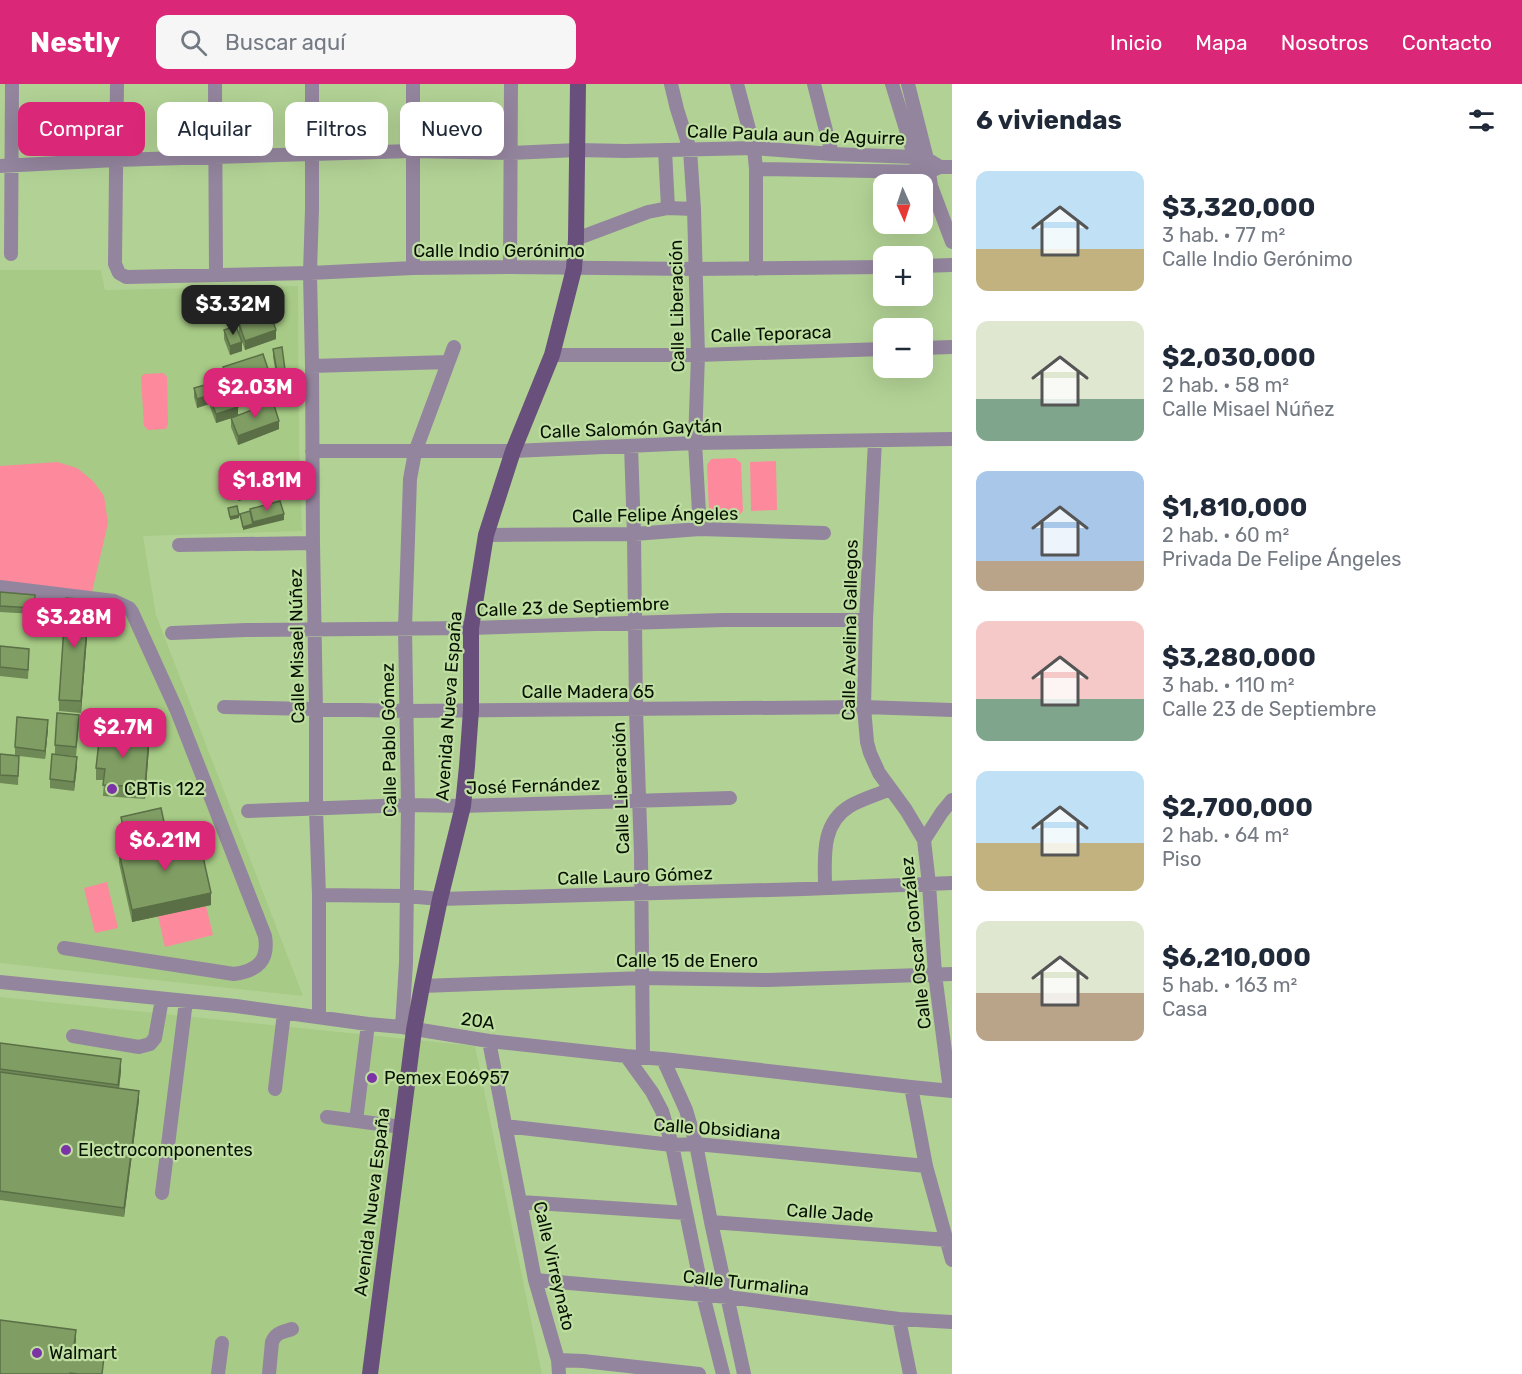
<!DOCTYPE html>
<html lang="es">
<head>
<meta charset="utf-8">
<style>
  :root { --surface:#fff; --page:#f6f6f7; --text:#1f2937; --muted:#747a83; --accent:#db2777 }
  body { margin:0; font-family:Rubik,sans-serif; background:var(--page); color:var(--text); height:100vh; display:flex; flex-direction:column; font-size:22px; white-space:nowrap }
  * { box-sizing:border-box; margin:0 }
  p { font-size:20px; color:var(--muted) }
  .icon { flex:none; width:33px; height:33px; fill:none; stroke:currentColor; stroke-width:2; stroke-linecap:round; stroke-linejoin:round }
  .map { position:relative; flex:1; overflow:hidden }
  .sheet { display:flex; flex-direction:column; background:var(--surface); width:570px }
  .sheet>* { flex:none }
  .banner { position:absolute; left:18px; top:18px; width:570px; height:54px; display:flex; gap:12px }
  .needle { width:39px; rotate:177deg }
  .buttons { position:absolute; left:873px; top:90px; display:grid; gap:12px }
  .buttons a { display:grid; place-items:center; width:60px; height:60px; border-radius:12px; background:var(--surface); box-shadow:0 6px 24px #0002; font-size:30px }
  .price { position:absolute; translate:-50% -51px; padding:0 14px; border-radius:12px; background:var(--accent); color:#fff; font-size:20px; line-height:39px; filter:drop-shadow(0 2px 3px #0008) }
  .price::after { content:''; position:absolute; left:50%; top:36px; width:18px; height:14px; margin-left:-9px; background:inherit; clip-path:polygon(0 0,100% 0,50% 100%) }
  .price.active { background:#222; color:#fff }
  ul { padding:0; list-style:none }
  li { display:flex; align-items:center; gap:18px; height:150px; padding:0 24px }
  li span { display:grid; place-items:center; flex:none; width:168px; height:120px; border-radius:12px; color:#555 }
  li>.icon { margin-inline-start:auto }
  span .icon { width:72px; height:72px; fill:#fffc; stroke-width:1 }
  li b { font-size:26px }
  h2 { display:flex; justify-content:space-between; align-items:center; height:72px; padding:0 24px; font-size:26px }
  .chip { padding:0 21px; border-radius:12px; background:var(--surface); box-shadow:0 6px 24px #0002; font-size:21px; line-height:54px }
  .chip.active { background:var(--accent); color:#fff }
  header { display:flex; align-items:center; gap:36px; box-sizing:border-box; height:84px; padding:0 30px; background:var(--accent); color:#fff }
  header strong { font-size:28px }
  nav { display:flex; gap:33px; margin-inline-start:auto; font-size:21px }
  .search { width:420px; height:54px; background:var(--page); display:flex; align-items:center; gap:15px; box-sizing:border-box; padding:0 21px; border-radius:12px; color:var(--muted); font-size:22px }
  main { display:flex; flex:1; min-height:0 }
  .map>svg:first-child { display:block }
</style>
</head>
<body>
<header>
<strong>Nestly</strong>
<div class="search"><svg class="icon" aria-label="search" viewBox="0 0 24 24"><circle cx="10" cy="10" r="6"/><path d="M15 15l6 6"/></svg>Buscar aquí</div>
<nav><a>Inicio</a><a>Mapa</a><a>Nosotros</a><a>Contacto</a></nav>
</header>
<main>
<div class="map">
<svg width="952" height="1290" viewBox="0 0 952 1290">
  <rect width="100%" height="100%" fill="#b2d295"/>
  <!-- built -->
  <path fill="#a7ca86" d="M0 186H101L105 206 298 202 299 363 302 447 143 452 156 531 303 912 0 879Z
    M0 913 475 962 542 1290H0Z"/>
  <!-- green -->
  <path fill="#fc8a9c" d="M163 289 167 293 168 340 166 345 148 346 144 342 141 293 144 290Z
    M735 374 741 379 743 427 737 433H712L709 428 707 381 711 375Z
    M776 377 777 426 751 427 750 378Z
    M57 378 77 384 93 397 104 412 108 439 92 508 0 499V382Z
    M107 798 118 844 95 849 84 804Z
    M206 822 213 851 165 863 158 832Z"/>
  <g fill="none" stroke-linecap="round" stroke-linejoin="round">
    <!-- minor -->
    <path stroke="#94859e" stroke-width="14" d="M117 0 115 180 119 189 126 193 310 189 413 184 510 183 694 185 884 183
      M215 0 216 191
      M312 0V125L310 189 312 282 313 459 316 625V725L319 811V933
      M671 0 677 25 690 66 694 125 698 271 695 359 700 445
      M737 0 754 64 756 85V185
      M814 0 832 70
      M892 0 917 81
      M908 0 927 75 931 102 952 158
      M665 66 668 124
      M0 82 116 76 312 70 412 67 511 69 577 66 625 67 754 64 832 70 915 73 927 75 940 83
      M756 85 929 88 940 83H952
      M576 155 648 128 668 124 694 125
      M11 170 12 0
      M922 182 952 181
      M510 183 511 0
      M413 184V0
      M922 264 952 263
      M552 271H698L884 265
      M312 282 448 278
      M875 357 866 536 864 623 867 658 870 669 879 689 906 726 924 756
      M631 362 634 450 636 626 641 770 643 973
      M312 367H513L695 359 952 355
      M486 451 634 450 700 445 824 449
      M179 461 313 459
      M0 503 114 517 129 524 132 528 177 627 265 852C269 876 258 887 234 890L64 864
      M172 549 246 546 471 544 724 536H866
      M224 623 406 627 864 623 952 626
      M248 727 408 721 463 722 730 714
      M825 804C825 775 820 740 850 722 862 715 877 711 890 705
      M319 811 406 812 440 815 804 805 952 799
      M0 898 236 922 368 940 402 943 489 957 626 972 663 975 911 1003 952 1007
      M422 902 643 894 768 896 952 890
      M402 943 406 879 408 721 405 544 410 395 415 368 454 263
      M73 952 139 963 150 960 155 954 162 915
      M489 957 535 1196 558 1276 559 1290
      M626 972 652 1008 662 1027 672 1061 703 1211 723 1290
      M663 975 686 1026 696 1060 711 1138 744 1290
      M911 1003 926 1082 952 1176
      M275 1005 284 929
      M950 1006 935 890 929 800 924 756 942 728 952 716
      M327 1033 402 1043
      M356 1037 368 940
      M505 1042 672 1061 696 1060 926 1082
      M162 1109 186 917
      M521 1118 686 1129
      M711 1138 947 1156
      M535 1196 728 1213 899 1235 952 1238
      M899 1235 910 1290
      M558 1276 583 1277 699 1290
      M218 1290 222 1259
      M269 1290 272 1258C276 1248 283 1248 292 1245"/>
    <!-- major -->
    <path stroke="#694f7b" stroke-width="16" d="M370 1290 414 946 422 902 440 815 463 722 467 682 471 626V544L486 451 513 367 552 271 574 185 576 155 578 0"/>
  </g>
  <!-- wall -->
  <path fill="#6e8856" d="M239 240 276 255 245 266 239 249Z
    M224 246 242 267 230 271 224 255Z
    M273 265 285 286V295L277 296 273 273Z
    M223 283 268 294 228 308 223 292Z
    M194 304 209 320 197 324 194 313Z
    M210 314 238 331 279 345 238 361 231 343V334L216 339 210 323Z
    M249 386 286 405 254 413 249 394Z
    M233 393 250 414 238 417 233 399Z
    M0 508 35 511 34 530 0 528Z
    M89 528 81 629 59 627V616Z
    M0 562 29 573 28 595 0 592Z
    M79 640 76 672 55 670V661Z
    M48 645 45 675 19 672 18 701 0 699V670L15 671V663Z
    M149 664 145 715 103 712 104 696H96V684Z
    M77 682 74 707 50 704V695Z
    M121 733 168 757 211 821 132 838 119 779V768L126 766 121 742Z
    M0 959 121 987 119 1004 139 1016 124 1133 0 1116Z"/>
  <!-- shaded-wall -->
  <path fill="#5a6f46" d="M276 246V255L245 266V257Z
    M242 258V267L230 271V262Z
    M268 285V294L228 308V299Z
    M209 311V320L197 324V315Z
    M238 323V332L216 339V330Z
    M279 337V345L238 361V352Z
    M286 396V405L254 413V404Z
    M250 408V414L238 417V411Z
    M284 430V436L243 446V443L253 440V438Z
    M239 431V434L230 436V433Z
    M89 516V528L81 629V617Z
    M48 636V645L45 675V667Z
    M149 652V664L145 715V703Z
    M77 673V682L74 707V698Z
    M211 809V821L132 838V826Z
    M121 975V987L118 1012V1001Z
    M139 1007V1016L124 1133V1124Z
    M76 1246V1257L73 1280V1269Z"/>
  <!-- building -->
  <path fill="#809e64" stroke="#5a6f46" stroke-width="1.5" d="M270 229 276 246 245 257 239 240Z
    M236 242 242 258 230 262 224 246Z
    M282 263 285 286 277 288 273 265Z
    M263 270 268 285 228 299 223 283Z
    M205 301 209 311 197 315 194 304Z
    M233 307 238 323 216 330 210 314Z
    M273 318 279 337 238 352 231 334Z
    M282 378 286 396 254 404 249 386Z
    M245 390 250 408 238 411 233 393Z
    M280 417 284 430 253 438 250 425Z
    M237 422 239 431 230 433 228 424Z
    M250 427 253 440 243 443 240 430Z
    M0 508 35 511 34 524 0 522Z
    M66 514 89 516 81 617 59 616Z
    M0 562 29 565 28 586 0 583Z
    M57 629 79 631 76 663 55 661Z
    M17 633 48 636 45 667 15 663Z
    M100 648 149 652 145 703 103 701 105 685 96 684Z
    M0 670 19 672 18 692 0 691Z
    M52 670 77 673 74 698 50 695Z
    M161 724 168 757 128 766 121 733Z
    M198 750 211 809 132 826 119 768Z
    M0 959 121 975 118 1001 0 985Z
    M0 988 139 1007 124 1124 0 1107Z
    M0 1236 76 1246 73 1269 104 1273 102 1290H79L70 1289V1290H0Z"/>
  <!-- markers -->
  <g fill="#7c33a6" stroke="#bfdfa2" stroke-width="2">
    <circle cx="112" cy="705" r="6"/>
    <circle cx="372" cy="994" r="6"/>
    <circle cx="66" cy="1066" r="6"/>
    <circle cx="37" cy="1269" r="6"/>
  </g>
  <g text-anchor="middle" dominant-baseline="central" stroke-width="4.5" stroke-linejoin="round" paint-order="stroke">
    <!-- street labels -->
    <g font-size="18" fill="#071100" stroke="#bfdfa2">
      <text transform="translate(796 51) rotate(2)">Calle Paula aun de Aguirre</text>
      <text x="499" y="167">Calle Indio Gerónimo</text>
      <text transform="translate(677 222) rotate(-91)">Calle Liberación</text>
      <text transform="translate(771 250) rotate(-2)">Calle Teporaca</text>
      <text transform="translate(631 345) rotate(-2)">Calle Salomón Gaytán</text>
      <text transform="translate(655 431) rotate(-1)">Calle Felipe Ángeles</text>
      <text transform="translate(573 523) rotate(-2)">Calle 23 de Septiembre</text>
      <text transform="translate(850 546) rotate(-89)">Calle Avelina Gallegos</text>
      <text transform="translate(297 562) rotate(-91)">Calle Misael Núñez</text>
      <text x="588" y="608">Calle Madera 65</text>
      <text transform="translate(449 622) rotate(-86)">Avenida Nueva España</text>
      <text transform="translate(389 656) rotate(-91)">Calle Pablo Gómez</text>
      <text transform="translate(533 702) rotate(-2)">José Fernández</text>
      <text transform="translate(621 704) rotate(-92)">Calle Liberación</text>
      <text transform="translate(635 792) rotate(-2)">Calle Lauro Gómez</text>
      <text transform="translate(916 859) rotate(-96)">Calle Oscar González</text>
      <text x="687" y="877">Calle 15 de Enero</text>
      <text transform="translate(478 937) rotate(8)">20A</text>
      <text transform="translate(717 1045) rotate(4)">Calle Obsidiana</text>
      <text transform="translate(372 1118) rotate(-83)">Avenida Nueva España</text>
      <text transform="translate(830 1129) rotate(4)">Calle Jade</text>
      <text transform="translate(554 1182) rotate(77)">Calle Virreynato</text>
      <text transform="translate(746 1199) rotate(6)">Calle Turmalina</text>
    </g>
    <!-- poi labels -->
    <g font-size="18" fill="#071100" stroke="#bfdfa2" text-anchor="start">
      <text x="124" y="705">CBTis 122</text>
      <text x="384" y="994">Pemex E06957</text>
      <text x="78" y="1066">Electrocomponentes</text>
      <text x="49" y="1269">Walmart</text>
    </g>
  </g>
</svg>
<div class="buttons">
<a><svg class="needle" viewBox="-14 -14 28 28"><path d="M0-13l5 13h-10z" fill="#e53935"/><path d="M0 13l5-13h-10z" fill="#747a83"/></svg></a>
<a>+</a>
<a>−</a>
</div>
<b class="price active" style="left:233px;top:252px">$3.32M</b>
<b class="price" style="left:255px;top:335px">$2.03M</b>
<b class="price" style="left:267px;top:428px">$1.81M</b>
<b class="price" style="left:74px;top:565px">$3.28M</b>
<b class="price" style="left:123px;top:675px">$2.7M</b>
<b class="price" style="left:165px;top:788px">$6.21M</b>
<div class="banner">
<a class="chip active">Comprar</a>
<a class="chip">Alquilar</a>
<a class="chip">Filtros</a>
<a class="chip">Nuevo</a>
</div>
</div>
<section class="sheet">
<h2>6 viviendas<svg class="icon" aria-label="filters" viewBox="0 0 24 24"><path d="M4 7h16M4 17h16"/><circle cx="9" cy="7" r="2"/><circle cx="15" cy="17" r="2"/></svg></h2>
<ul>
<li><span style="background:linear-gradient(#bfe0f5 65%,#c2b280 0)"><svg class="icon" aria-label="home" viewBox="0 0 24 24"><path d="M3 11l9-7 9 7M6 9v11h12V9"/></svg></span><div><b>$3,320,000</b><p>3 hab. · 77 m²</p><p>Calle Indio Gerónimo</p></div></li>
<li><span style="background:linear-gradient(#dfe7d0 65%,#7fa58c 0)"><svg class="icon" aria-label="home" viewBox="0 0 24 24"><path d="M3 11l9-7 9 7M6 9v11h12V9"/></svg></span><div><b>$2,030,000</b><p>2 hab. · 58 m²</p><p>Calle Misael Núñez</p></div></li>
<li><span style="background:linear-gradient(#a9c7e8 75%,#b9a48a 0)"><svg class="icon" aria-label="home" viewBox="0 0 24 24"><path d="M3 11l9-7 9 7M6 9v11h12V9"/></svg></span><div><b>$1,810,000</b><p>2 hab. · 60 m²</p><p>Privada De Felipe Ángeles</p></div></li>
<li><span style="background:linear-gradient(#f6c9c9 65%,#7fa58c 0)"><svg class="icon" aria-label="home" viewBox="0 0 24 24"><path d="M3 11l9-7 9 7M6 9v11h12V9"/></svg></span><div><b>$3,280,000</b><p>3 hab. · 110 m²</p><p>Calle 23 de Septiembre</p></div></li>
<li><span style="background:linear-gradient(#bfe0f5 60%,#c2b280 0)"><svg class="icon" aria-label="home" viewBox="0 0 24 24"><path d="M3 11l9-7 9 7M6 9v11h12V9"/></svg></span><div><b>$2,700,000</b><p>2 hab. · 64 m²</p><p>Piso</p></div></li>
<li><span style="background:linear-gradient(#dfe7d0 60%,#b9a48a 0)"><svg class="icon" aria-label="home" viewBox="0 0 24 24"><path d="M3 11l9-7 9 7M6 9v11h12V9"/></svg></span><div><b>$6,210,000</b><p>5 hab. · 163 m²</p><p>Casa</p></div></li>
</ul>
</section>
</main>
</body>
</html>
